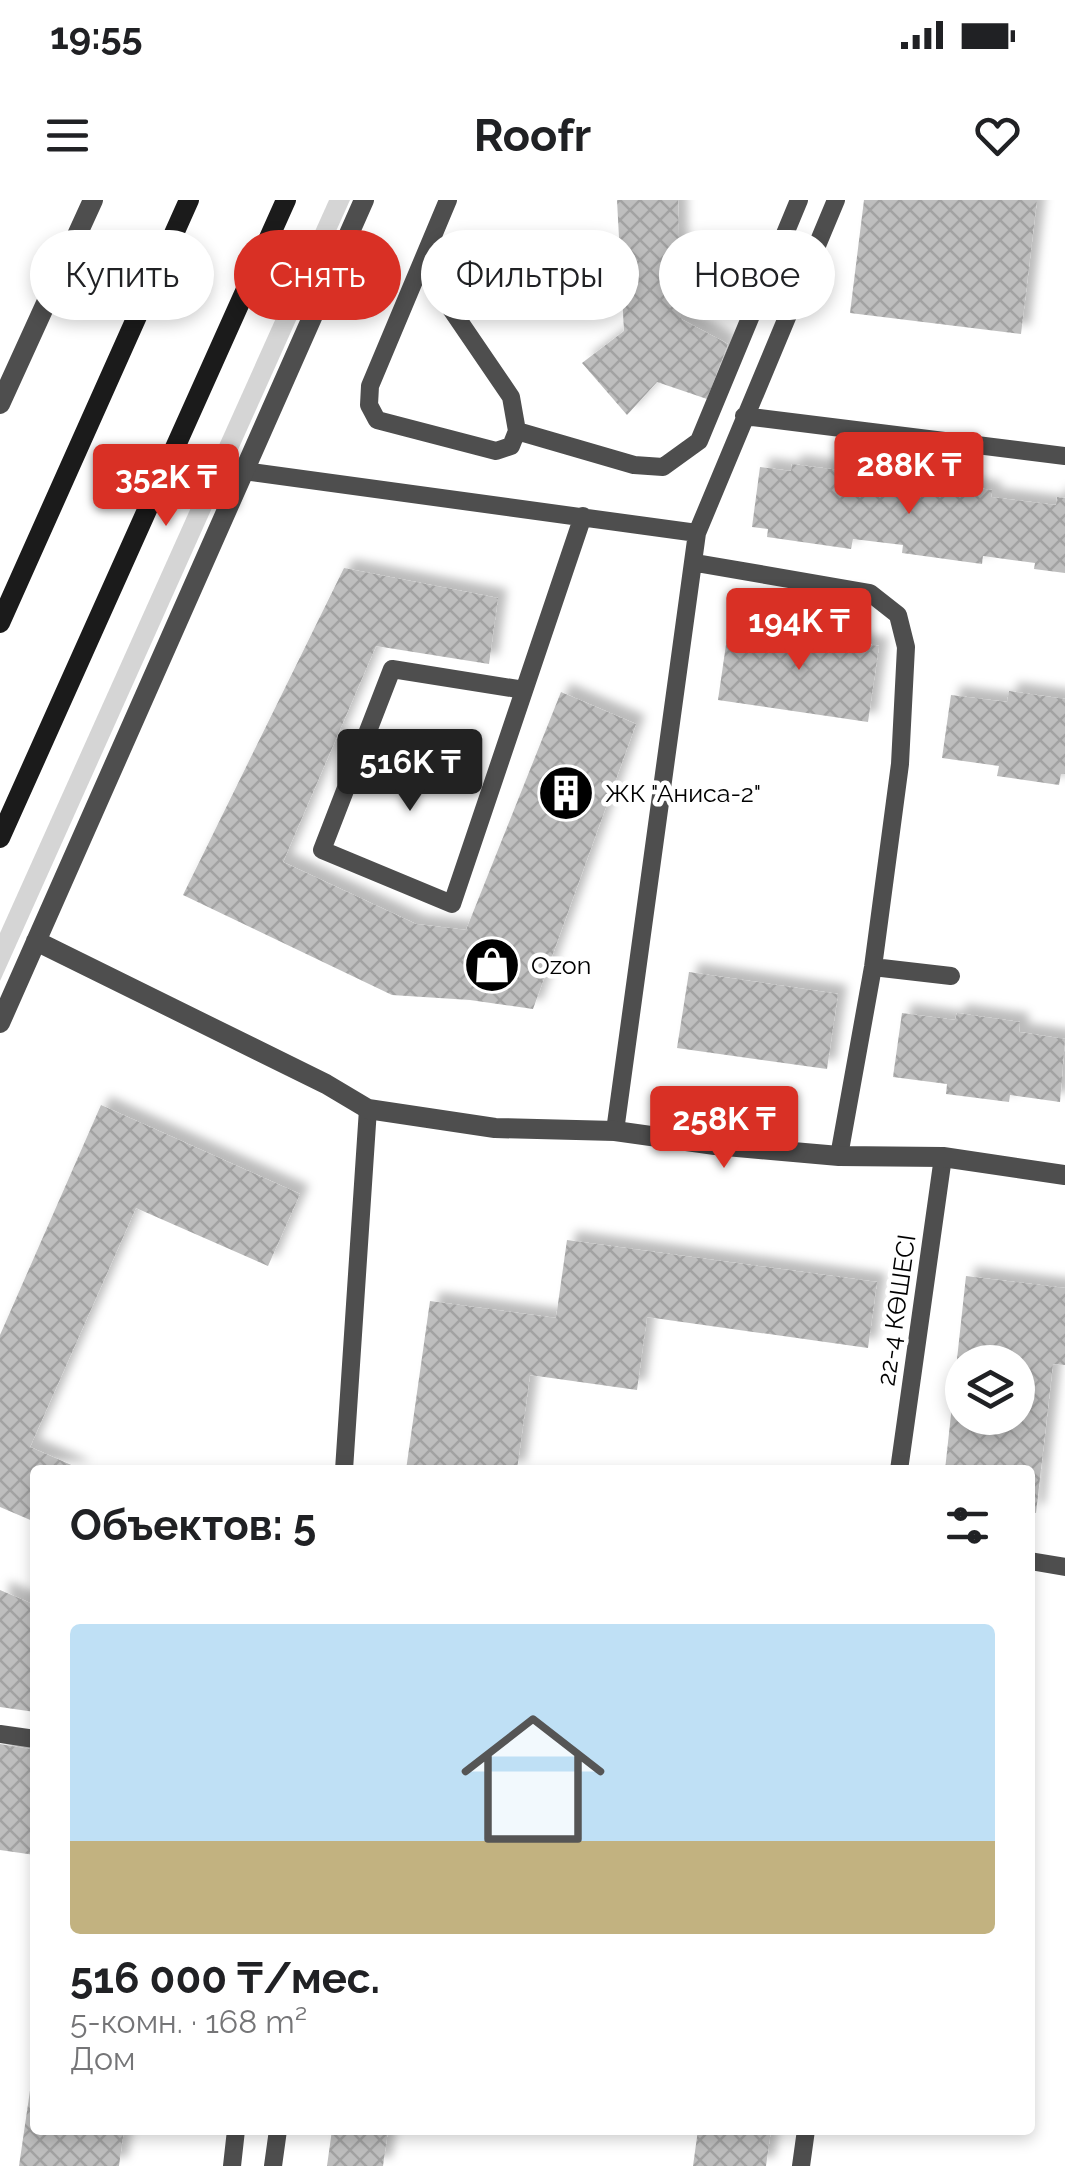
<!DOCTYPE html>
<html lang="ru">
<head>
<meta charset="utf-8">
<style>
  :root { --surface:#fff; --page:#f6f6f6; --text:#202124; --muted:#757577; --accent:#d93025 }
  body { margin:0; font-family:Raleway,sans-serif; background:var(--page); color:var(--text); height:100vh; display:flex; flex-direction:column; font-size:38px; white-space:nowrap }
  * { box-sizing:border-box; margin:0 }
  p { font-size:32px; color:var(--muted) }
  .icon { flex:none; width:55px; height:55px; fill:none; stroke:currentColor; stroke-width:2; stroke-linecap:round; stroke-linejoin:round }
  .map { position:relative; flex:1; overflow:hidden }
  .details { position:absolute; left:30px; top:1265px; width:1005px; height:670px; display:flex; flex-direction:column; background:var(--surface); border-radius:10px; box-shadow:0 5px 15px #0003 }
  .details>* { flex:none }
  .guide { position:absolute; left:30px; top:30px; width:1005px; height:90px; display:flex; gap:20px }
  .fabs { position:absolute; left:945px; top:1145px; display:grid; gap:20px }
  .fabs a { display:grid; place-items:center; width:90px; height:90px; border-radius:50%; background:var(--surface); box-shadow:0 5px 15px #0003; font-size:50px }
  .price { position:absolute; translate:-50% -85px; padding:0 22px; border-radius:10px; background:var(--accent); color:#fff; font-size:32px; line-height:65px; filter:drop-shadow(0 2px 5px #0008) }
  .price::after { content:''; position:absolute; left:50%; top:60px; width:30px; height:22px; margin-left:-15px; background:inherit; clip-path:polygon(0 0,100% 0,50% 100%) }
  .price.selected { background:#222; color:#fff }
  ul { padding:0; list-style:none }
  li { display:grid; align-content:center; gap:20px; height:530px; padding:0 40px }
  li span { display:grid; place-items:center; height:310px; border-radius:10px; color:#555 }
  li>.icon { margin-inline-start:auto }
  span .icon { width:180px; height:180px; fill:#fffc; stroke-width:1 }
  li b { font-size:42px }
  h2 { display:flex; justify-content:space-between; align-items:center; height:120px; padding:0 40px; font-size:42px }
  .tag { padding:0 35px; border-radius:45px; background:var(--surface); box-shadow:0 5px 15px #0003; font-size:35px; line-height:90px }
  .tag.selected { background:var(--accent); color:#fff }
  .status { display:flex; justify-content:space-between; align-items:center; height:70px; padding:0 50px; background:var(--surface); direction:ltr }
  .status svg { height:28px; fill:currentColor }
  header { display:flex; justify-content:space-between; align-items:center; height:130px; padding:0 40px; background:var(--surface); font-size:45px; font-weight:700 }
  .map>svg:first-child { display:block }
</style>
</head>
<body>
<div class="status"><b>19:55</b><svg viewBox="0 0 49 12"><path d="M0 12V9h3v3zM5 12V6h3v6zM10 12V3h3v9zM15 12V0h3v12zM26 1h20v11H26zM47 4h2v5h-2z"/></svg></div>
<header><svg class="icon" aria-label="menu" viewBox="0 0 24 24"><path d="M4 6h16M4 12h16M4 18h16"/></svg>Roofr<svg class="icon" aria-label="heart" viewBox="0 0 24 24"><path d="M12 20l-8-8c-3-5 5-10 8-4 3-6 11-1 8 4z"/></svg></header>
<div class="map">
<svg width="1065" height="1966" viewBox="0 0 1065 1966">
  <defs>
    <pattern id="building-cross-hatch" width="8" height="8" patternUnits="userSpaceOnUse" patternTransform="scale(2.5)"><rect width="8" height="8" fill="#bebebe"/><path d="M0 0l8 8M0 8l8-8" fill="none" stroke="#a2a2a2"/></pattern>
    <filter id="shadow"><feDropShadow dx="9" dy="-9" stdDeviation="5" flood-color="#0004"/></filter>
  </defs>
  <rect width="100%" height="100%" fill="#fff"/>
  <!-- green -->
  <path fill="#d5d5d5" d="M329 0H350L0 781V733Z"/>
  <!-- building -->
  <path fill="url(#building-cross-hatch)" fill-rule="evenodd" filter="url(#shadow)" d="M617 0H678L681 119 728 144 707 199 657 182 627 215 582 163 624 131Z
    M864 0H1037L1021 134 850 113Z
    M792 264 862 273 861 281 924 289 925 281 992 290 991 297 1056 305 1057 297 1065 298V373L1034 369 1035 363 983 356 982 364 902 353 903 345 853 339 851 349 767 337 768 329 752 327 760 267 791 271Z
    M344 368 498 398 489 464 376 446 283 662 416 724 466 730 561 492 636 524 533 809 470 800 392 795 183 695Z
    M729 424 879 446 868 522 718 500Z
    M1009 491 1065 499V574H1061L1059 585 997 576 999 566 942 558 951 495 1007 502Z
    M689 772 838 794 827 869 677 848Z
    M902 813 955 820 957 813 1020 822 1019 832 1065 839 1060 902 1010 895 1009 902 946 894 947 884 893 877Z
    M101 905 300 994 268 1066 136 1008 30 1247 83 1270H35V1322L0 1307V1135Z
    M567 1040 877 1082 868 1148 647 1117 637 1190 530 1175 517 1270H406L430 1101 556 1118Z
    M966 1076 1065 1088V1165L1053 1164 1036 1313 1030 1312V1270H945ZM962 1162H1018V1218H962Z
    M0 1390 35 1405V1512L0 1507Z
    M0 1544 35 1550V1655L0 1650Z
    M33 1870 35 1930H124L119 1966H19Z
    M332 1930H388L383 1966H327Z
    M698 1930H771L766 1966H693Z"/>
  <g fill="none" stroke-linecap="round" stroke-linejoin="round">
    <!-- service -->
    <path stroke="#4e4e4e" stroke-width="18" d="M421 65 511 197 517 231 511 246 496 251 377 220 369 205 370 186 448 0
      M744 216 1065 256
      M517 231 634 265 663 267 699 241 799 0
      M244 271 697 333
      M696 363 870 393 898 415 906 447 900 564 873 767 839 956
      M524 490 392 469 322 650 452 704 583 316
      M873 767 951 776
      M615 931 697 333 836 0
      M344 1270 368 909
      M899 1270 943 957
      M1030 1361 1065 1367
      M0 1534 35 1539
      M232 1966 236 1930
      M273 1966 278 1930
      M801 1966 806 1930"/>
    <!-- minor -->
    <path stroke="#4e4e4e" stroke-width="20" d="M0 204 93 0
      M36 741 326 884 368 909 495 928 615 931 715 945 839 956 943 957 1065 975
      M0 823 364 0"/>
    <!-- secondary -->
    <path stroke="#1b1b1b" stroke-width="20" d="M0 423 189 0
      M0 638 286 0"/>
  </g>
  <!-- icons -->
  <defs>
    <g id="building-disc" transform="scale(2.875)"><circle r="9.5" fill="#000" stroke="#fff"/><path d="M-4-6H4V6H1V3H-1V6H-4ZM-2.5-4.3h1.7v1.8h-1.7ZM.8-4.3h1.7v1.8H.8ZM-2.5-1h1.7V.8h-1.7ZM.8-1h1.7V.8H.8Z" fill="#fff"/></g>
    <g id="shop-disc" transform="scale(2.875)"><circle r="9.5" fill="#000" stroke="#fff"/><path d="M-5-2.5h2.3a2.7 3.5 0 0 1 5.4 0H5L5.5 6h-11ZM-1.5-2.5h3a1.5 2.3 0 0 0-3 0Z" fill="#fff"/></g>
  </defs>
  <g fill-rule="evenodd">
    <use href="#building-disc" x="566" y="593"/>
    <use href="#shop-disc" x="492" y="765"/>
  </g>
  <g text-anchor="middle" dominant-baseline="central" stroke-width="9" stroke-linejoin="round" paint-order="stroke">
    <!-- poi labels -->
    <g font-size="25" fill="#000" stroke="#fff" text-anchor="start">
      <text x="605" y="593">ЖК "Аниса-2"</text>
      <text x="531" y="765">Ozon</text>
    </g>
    <!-- street labels -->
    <g font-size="25" fill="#000" stroke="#fff">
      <text transform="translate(896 1110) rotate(-82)">22-4 КӨШЕСІ</text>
    </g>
  </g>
</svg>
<div class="fabs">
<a><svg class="icon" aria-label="layers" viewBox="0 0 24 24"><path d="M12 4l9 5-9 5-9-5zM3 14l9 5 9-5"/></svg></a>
</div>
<b class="price" style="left:909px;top:317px">288K ₸</b>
<b class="price" style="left:166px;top:329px">352K ₸</b>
<b class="price" style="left:799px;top:473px">194K ₸</b>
<b class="price selected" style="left:410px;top:614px">516K ₸</b>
<b class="price" style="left:724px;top:971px">258K ₸</b>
<div class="guide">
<a class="tag">Купить</a>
<a class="tag selected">Снять</a>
<a class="tag">Фильтры</a>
<a class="tag">Новое</a>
</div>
<section class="details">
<h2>Объектов: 5<svg class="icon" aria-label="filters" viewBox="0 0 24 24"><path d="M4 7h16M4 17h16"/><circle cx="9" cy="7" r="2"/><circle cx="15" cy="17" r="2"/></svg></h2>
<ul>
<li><span style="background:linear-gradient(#bfe0f5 70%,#c2b280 0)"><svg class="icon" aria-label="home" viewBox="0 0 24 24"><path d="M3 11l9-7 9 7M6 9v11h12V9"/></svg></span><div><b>516 000 ₸/мес.</b><p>5-комн. · 168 m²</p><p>Дом</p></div></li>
</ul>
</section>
</div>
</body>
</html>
